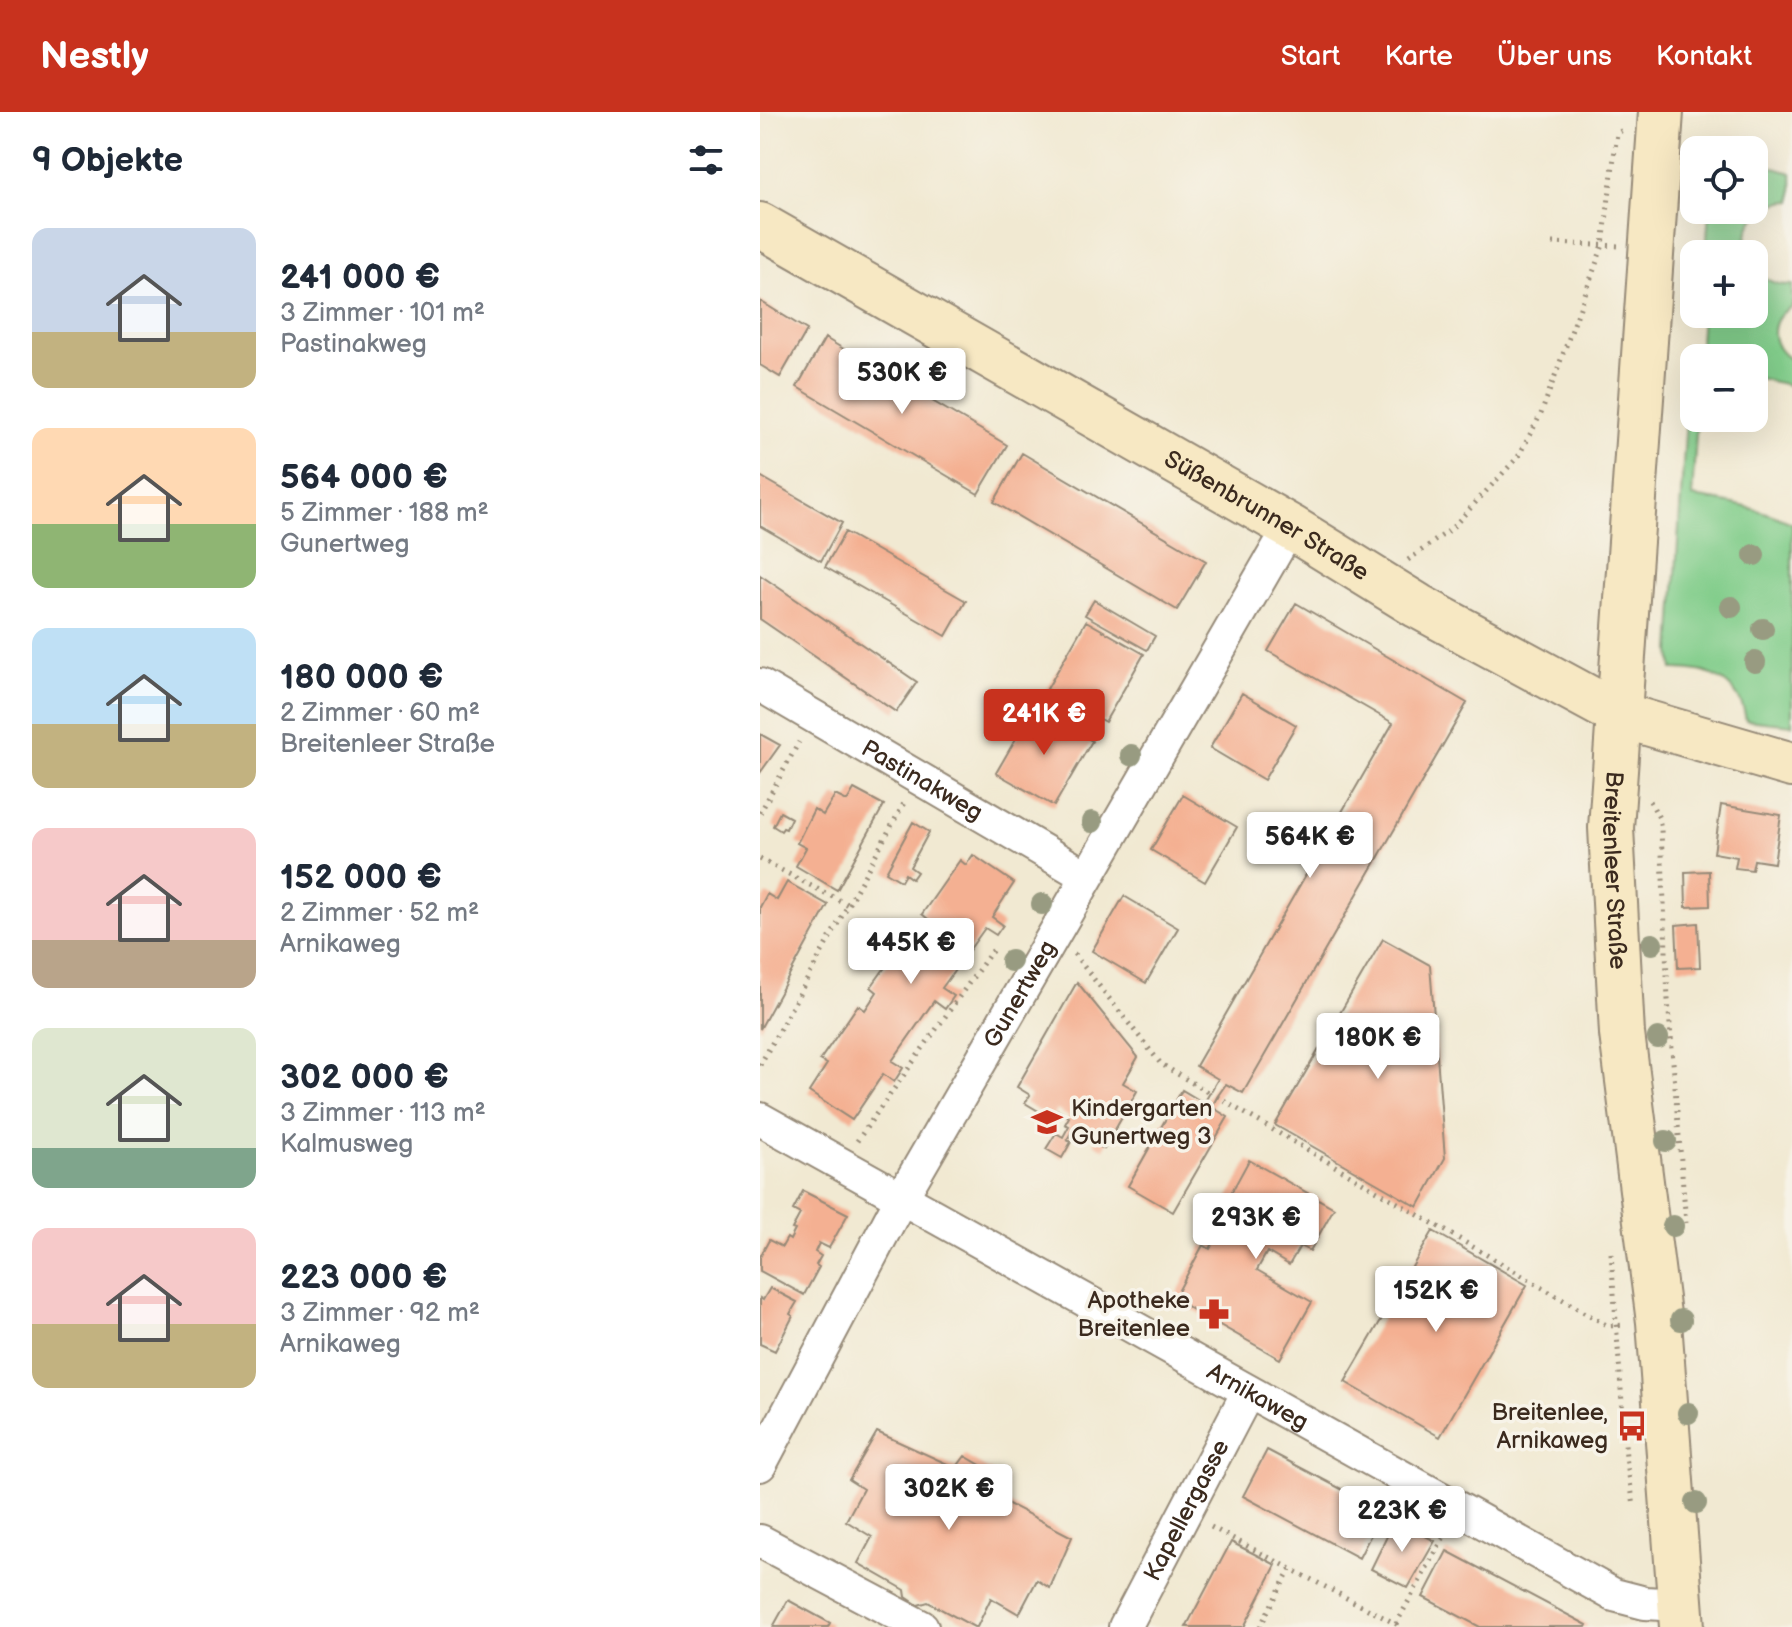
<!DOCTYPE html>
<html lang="de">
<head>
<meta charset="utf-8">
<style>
  :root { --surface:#fff; --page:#f6f6f7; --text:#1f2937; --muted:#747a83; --accent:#c8321e }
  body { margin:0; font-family:"Balsamiq Sans",sans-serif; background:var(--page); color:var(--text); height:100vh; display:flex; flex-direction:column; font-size:30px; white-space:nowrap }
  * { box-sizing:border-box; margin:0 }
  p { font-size:26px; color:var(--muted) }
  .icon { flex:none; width:44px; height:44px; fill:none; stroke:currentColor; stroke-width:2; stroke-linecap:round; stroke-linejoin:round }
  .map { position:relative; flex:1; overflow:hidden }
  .side { display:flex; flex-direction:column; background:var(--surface); width:760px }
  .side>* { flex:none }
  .buttons { position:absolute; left:920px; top:24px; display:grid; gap:16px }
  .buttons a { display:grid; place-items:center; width:88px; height:88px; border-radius:16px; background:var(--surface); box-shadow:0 8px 32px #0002; font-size:40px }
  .price { position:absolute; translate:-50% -68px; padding:0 18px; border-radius:8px; background:#fff; color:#222; font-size:26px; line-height:52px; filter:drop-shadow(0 2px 4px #0008) }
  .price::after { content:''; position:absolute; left:50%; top:48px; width:24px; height:18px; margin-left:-12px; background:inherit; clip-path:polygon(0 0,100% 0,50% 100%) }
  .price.active { background:var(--accent); color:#fff }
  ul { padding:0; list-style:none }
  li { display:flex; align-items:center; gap:24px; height:200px; padding:0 32px }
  li span { display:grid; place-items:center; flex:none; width:224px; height:160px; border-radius:16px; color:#555 }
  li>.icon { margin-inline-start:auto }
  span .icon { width:96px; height:96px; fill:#fffc; stroke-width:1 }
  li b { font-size:34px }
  h2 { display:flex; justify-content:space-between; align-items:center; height:96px; padding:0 32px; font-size:34px }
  header { display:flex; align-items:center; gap:48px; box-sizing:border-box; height:112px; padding:0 40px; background:var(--accent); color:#fff }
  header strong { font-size:38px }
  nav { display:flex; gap:44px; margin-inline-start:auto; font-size:28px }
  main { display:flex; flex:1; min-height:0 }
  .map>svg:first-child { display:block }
</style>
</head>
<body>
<header>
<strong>Nestly</strong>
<nav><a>Start</a><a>Karte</a><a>Über uns</a><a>Kontakt</a></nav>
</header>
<main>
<section class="side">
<h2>9 Objekte<svg class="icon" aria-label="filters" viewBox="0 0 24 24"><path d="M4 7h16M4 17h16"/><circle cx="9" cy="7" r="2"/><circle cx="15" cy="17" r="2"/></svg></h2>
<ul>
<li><span style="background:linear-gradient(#c9d6e8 65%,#c2b280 0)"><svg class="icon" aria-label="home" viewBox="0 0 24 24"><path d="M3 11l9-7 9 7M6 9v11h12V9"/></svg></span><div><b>241 000 €</b><p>3 Zimmer · 101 m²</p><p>Pastinakweg</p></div></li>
<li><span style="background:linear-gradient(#ffd9b3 60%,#8fb573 0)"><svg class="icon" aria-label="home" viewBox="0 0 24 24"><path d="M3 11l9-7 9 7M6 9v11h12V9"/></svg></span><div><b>564 000 €</b><p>5 Zimmer · 188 m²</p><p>Gunertweg</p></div></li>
<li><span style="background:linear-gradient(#bfe0f5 60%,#c2b280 0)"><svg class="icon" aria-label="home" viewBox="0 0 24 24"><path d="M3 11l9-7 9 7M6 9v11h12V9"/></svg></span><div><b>180 000 €</b><p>2 Zimmer · 60 m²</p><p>Breitenleer Straße</p></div></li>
<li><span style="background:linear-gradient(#f6c9c9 70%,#b9a48a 0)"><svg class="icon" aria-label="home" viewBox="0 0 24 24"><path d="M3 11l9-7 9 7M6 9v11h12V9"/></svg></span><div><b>152 000 €</b><p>2 Zimmer · 52 m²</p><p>Arnikaweg</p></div></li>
<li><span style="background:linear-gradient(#dfe7d0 75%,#7fa58c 0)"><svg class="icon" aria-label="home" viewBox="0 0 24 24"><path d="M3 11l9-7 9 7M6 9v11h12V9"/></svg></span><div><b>302 000 €</b><p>3 Zimmer · 113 m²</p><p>Kalmusweg</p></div></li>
<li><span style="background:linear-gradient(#f6c9c9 60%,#c2b280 0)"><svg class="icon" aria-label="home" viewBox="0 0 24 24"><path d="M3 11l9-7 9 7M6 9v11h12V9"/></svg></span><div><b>223 000 €</b><p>3 Zimmer · 92 m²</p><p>Arnikaweg</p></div></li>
</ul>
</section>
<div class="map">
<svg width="1032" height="1515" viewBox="0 0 1032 1515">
  <rect width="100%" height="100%" fill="#f7f3e8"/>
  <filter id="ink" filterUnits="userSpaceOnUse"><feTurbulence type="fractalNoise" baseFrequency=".0125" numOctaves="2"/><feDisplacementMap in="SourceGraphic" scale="16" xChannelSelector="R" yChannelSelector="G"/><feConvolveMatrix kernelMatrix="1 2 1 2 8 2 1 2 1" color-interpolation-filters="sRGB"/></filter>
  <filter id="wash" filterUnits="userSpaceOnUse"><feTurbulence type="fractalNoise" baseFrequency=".006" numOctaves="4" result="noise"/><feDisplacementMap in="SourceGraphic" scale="32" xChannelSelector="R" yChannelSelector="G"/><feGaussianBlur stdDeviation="1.8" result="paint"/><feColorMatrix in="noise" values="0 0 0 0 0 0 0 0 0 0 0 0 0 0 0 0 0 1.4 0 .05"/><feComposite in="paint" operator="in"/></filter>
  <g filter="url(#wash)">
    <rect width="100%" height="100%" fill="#f1e9d2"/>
    <!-- green -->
    <path fill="#82cd8b" stroke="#5e7c54" stroke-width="2" d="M994 50 1032 61V89C1001 90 982 111 987 142H946L949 98H994Z
      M994 157C1006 168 1016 174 1032 173V195C1007 206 1009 236 1032 248V274L994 265V246H939L942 202H994Z
      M929 259H934V306H937L932 385C968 390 999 396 1032 411V613L986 608C980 569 949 556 913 557L911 539Z"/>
    <g id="blocks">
      <!-- building -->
      <path fill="#f4b092" d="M0 189 47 218 20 265 0 253Z
        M65 226 247 333 218 382 37 275Z
        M262 341 446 449 417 498 234 390Z
        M0 364 82 411 61 449 0 414Z
        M85 420 206 489 186 524 65 455Z
        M0 463 157 570 136 600 0 507Z
        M334 488 395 524 387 538 325 503Z
        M536 491 707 591 483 981 466 972 457 985 452 995 468 1005 413 1100 368 1074 422 978 444 991 458 967 436 954 633 611 508 539Z
        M326 509 384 542 345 610 287 577Z
        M482 581 536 613 504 668 450 636Z
        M274 595 332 629 294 694 236 661Z
        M0 622 20 633 0 661Z
        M94 677 124 693 77 778 36 754 46 736 37 731 54 697 63 703 75 683 87 689Z
        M423 683 477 715 445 770 391 738Z
        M961 693 1021 703 1014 751 994 748 992 758 975 756 977 745 954 741Z
        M20 700 31 706 26 717 23 716 21 719 13 714Z
        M153 710 169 720 150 755 157 760 152 767 145 762 141 769 126 760Z
        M213 743 254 771 232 805 243 813 236 823 225 816 182 876 194 884 185 897 174 889 132 949 143 956 134 970 123 962 92 1008 49 980 67 952 60 948 98 893 105 898 117 880 111 875 149 822 155 826 161 817 168 807 162 802 200 748 206 753Z
        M949 759 950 794 926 795 925 760Z
        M27 770 68 793 0 917V795L7 782 17 788Z
        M364 784 418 816 386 871 332 839Z
        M938 811 940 855 918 856 916 813Z
        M623 827 670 853 685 1046 658 1095 515 1013Z
        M317 870 378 945 363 971 377 979 344 1037 334 1031 339 1022 326 1015 322 1022 313 1017 307 1028 311 1030 302 1046 286 1037 296 1021 303 1025 309 1014 305 1012 309 1005 297 998 292 1007 265 991 270 983 257 975Z
        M489 1048 574 1096 550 1139 540 1134 529 1153 507 1140 497 1158 552 1190 520 1247 414 1187 443 1133 450 1137 473 1096 465 1092Z
        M43 1079 88 1102 69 1136 59 1131 55 1140 61 1144 56 1153 59 1155 44 1183 0 1159V1145L9 1128 22 1135 27 1126 30 1128 35 1118 32 1117 40 1102 33 1098Z
        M673 1119 767 1173 680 1325 585 1270Z
        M10 1176 37 1190 30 1202 33 1204 15 1239 0 1232V1186L3 1188Z
        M117 1320 196 1356 205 1344 246 1368 239 1387 312 1425 290 1476 277 1468 259 1502 231 1486 217 1515H214L168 1490 158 1493 146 1485 145 1478 98 1451 112 1425 86 1409 103 1377 89 1368Z
        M507 1338 623 1399 599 1446 483 1384Z
        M635 1408 675 1429 648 1476 611 1457Z
        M471 1430 516 1453 484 1515H426Z
        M687 1439 827 1513 826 1515H720L663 1485Z
        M28 1488 70 1511 68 1515H13Z"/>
    </g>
  </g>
  <g filter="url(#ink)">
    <use href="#blocks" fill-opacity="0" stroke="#968a78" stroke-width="2"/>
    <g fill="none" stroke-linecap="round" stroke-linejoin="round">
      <!-- street casing -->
      <g stroke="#968a78" stroke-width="36">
        <g id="street">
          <path id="s1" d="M0 573 326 764"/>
          <path id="s2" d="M0 1007 854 1483 885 1491 921 1493"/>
          <path id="s3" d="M0 1353 142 1085 530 415"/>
          <path d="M0 1429 162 1515"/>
          <path id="s4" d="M365 1515 488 1280"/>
        </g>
      </g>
      <!-- secondary casing -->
      <g stroke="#968a78" stroke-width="48">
        <g id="secondary">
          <path id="s5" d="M901 0 851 716 862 922 899 1210 922 1515"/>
          <path id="s6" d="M0 113 530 415 658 494 860 603 1032 653"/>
        </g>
      </g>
      <!-- path -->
      <path stroke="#968a78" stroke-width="5" stroke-dasharray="2 6" stroke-linecap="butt" d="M792 131 859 134
        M648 448 690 418 758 345 781 302 843 133 857 21 865 17
        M890 689 899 706 901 717 908 888 926 1111
        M0 701 39 630
        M0 747 88 793
        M314 842 401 952 449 981
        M0 953 144 691
        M457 985 848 1214 866 1213
        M97 1029 231 840 237 836
        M851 1141 866 1345 874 1394
        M451 1415 642 1515
        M636 1512 685 1423
        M500 1515 530 1457"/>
      <!-- street -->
      <use href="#street" stroke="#fff" stroke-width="32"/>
      <!-- secondary -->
      <use href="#secondary" stroke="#f7e8c3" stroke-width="44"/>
    </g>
    <!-- trees -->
    <g fill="#989b81">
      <circle cx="994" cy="443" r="11"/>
      <circle cx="971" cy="495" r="11"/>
      <circle cx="1003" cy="517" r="11"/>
      <circle cx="995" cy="550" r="11"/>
      <circle cx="371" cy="643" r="11"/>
      <circle cx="332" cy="710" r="11"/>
      <circle cx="282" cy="792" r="11"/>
      <circle cx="892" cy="832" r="11"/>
      <circle cx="251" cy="849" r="11"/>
      <circle cx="898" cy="926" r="11"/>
      <circle cx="906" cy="1029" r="11"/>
      <circle cx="913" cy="1114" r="11"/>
      <circle cx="921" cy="1208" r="11"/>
      <circle cx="928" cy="1301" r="11"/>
      <circle cx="936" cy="1391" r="11"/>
    </g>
  </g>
  <!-- icons -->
  <defs>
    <g id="school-bare" transform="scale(2.4)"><path d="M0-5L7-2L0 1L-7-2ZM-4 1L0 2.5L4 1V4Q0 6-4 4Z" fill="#c8321e" stroke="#f7f3e8" stroke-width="2.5" paint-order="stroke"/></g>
    <g id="pharmacy-bare" transform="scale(2.4)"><path d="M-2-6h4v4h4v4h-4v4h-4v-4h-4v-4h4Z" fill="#c8321e" stroke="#f7f3e8" stroke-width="2.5" paint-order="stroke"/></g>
    <g id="bus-bare" transform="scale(2.4)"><path d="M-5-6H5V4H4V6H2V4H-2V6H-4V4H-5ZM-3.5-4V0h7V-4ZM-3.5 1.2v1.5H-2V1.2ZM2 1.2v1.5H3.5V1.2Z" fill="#c8321e" stroke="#f7f3e8" stroke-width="2.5" paint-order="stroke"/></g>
  </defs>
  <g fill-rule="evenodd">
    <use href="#school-bare" x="287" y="1010"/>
    <use href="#pharmacy-bare" x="454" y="1202"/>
    <use href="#bus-bare" x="872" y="1314"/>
  </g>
  <g text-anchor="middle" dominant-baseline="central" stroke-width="7" stroke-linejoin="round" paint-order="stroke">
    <!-- street labels -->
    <g font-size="24" fill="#3b2a1e" stroke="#f7f3e8">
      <text stroke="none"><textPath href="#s6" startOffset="584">Süßenbrunner Straße</textPath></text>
      <text stroke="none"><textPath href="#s1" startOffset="188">Pastinakweg</textPath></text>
      <text stroke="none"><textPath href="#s5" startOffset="760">Breitenleer Straße</textPath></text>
      <text stroke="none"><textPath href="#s3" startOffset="538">Gunertweg</textPath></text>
      <text stroke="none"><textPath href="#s2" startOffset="570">Arnikaweg</textPath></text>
      <text stroke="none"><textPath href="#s4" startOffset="132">Kapellergasse</textPath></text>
    </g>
    <!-- poi labels -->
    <g font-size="24" fill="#3b2a1e" stroke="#f7f3e8" text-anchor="end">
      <text x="311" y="996" text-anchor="start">Kindergarten<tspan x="311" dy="28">Gunertweg 3</tspan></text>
      <text x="430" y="1188">Apotheke<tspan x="430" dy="28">Breitenlee</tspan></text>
      <text x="848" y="1300">Breitenlee,<tspan x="848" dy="28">Arnikaweg</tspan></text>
    </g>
  </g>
</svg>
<div class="buttons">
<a><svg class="icon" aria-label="locate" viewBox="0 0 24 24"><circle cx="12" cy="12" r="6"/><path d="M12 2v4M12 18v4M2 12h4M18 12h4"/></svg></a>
<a>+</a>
<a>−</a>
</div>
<b class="price" style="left:142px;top:304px">530K €</b>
<b class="price active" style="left:284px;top:645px">241K €</b>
<b class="price" style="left:550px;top:768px">564K €</b>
<b class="price" style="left:151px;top:874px">445K €</b>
<b class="price" style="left:618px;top:969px">180K €</b>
<b class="price" style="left:496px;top:1149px">293K €</b>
<b class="price" style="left:676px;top:1222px">152K €</b>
<b class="price" style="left:189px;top:1420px">302K €</b>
<b class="price" style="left:642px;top:1442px">223K €</b>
</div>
</main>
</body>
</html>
